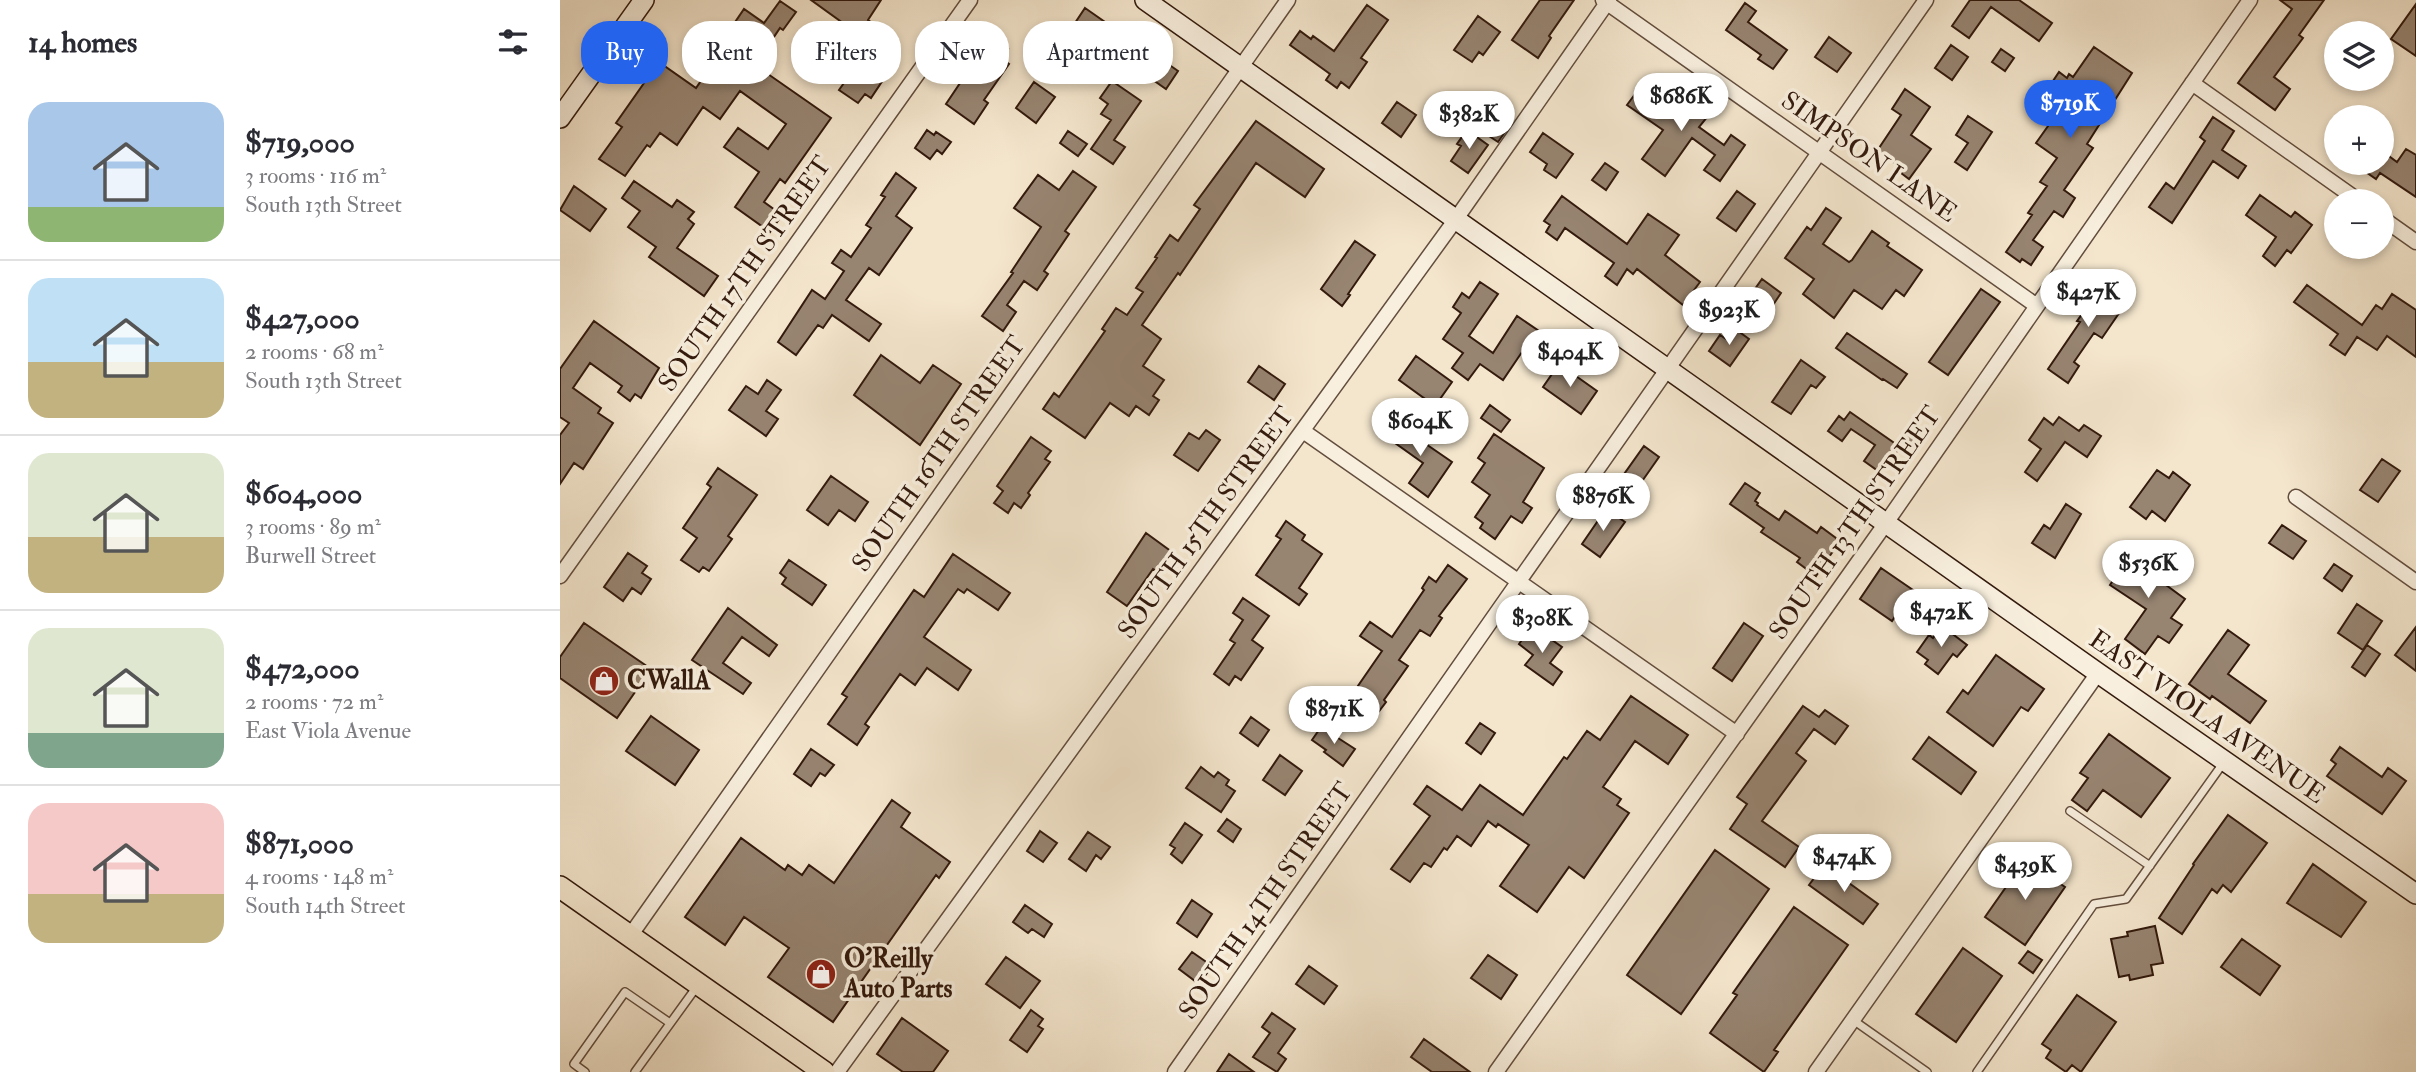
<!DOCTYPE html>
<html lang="en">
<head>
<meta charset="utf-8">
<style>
  :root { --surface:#fff; --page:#f7f7f7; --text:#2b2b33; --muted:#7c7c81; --line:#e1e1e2; --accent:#2563eb }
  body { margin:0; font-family:"IM FELL Double Pica",serif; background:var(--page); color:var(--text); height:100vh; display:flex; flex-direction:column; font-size:26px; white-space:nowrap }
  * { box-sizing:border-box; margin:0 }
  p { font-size:23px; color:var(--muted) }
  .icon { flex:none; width:38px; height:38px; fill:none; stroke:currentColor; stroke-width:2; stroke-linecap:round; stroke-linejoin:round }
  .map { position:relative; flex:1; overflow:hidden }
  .details { display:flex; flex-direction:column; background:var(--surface); width:560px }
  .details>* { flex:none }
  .banner { position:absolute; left:21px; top:21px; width:665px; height:63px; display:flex; gap:14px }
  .fabs { position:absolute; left:1764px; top:21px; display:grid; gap:14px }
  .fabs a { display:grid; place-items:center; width:70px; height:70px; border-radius:50%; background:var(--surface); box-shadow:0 4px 10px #0003; font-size:35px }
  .price { position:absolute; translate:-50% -60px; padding:0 16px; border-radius:24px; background:#fff; color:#222; font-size:23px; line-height:46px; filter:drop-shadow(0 2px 4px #0008) }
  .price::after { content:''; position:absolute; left:50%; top:42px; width:21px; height:16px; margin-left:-10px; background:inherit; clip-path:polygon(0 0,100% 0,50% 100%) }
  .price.selected { background:var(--accent); color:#fff }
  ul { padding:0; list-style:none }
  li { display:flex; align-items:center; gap:21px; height:175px; padding:0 28px }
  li+li { border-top:2px solid var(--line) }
  li span { display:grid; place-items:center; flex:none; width:196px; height:140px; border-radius:21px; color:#555 }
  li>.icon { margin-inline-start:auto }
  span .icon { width:84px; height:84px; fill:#fffc; stroke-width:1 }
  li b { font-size:30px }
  h2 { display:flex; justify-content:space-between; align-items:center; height:84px; padding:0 28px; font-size:30px }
  .chip { padding:0 24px; border-radius:28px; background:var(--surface); box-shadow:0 4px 10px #0003; font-size:24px; line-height:63px }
  .chip.selected { background:var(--accent); color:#fff }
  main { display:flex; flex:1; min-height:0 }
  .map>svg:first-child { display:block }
</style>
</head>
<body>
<main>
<section class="details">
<h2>14 homes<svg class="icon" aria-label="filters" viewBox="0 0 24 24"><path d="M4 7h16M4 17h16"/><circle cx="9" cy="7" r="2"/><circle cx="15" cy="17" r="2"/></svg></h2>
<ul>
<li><span style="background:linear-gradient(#a9c7e8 75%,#8fb573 0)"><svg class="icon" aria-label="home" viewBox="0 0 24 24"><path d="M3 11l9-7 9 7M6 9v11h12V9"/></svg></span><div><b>$719,000</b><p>3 rooms · 116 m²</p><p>South 13th Street</p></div></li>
<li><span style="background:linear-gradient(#bfe0f5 60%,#c2b280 0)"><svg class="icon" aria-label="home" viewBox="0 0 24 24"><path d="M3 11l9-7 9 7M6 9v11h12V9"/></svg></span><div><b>$427,000</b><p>2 rooms · 68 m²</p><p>South 13th Street</p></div></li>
<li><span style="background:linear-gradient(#dfe7d0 60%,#c2b280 0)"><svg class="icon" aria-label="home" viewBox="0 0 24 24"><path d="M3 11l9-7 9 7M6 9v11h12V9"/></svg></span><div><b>$604,000</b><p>3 rooms · 89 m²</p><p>Burwell Street</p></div></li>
<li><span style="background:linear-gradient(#dfe7d0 75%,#7fa58c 0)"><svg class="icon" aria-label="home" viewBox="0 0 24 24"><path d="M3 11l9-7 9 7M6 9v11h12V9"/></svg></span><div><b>$472,000</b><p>2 rooms · 72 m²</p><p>East Viola Avenue</p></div></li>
<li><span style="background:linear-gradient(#f6c9c9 65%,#c2b280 0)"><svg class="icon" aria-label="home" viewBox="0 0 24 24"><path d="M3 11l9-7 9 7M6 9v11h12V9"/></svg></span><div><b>$871,000</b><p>4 rooms · 148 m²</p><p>South 14th Street</p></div></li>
</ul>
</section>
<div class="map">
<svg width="1856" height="1072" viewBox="0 0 1856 1072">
  <rect width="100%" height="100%" fill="#f4e6cd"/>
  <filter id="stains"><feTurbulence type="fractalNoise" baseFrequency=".00286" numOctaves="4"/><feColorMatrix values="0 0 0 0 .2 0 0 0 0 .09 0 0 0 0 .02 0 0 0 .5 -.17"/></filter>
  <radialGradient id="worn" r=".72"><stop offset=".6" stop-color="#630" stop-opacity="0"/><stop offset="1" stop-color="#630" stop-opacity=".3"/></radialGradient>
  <!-- building -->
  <path fill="#978471" stroke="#331a0d" stroke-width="2" d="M251 0H321L308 20 333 38 312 68 325 77 311 98 305 94 298 103 279 90 291 73 283 68 298 46 291 41 293 38 283 31 287 26Z
    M980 0H1014L989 36 991 38 978 58 952 40Z
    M1410 0H1459L1492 23 1479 41 1431 7 1409 38 1392 26Z
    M1720 0H1764L1739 35 1743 38 1714 77 1730 89 1715 110 1678 83 1732 9Z
    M220 1 236 12 223 30 220 28 195 65 271 118 225 183 220 179 204 202 222 215 210 232 175 207 199 172 164 147 178 128 208 149 226 124 180 91 160 119 143 107 117 145 100 133 90 147 87 145 65 176 39 159 62 127 56 123 84 83 79 80 93 58 136 88 173 34 169 31 184 9 204 23Z
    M1185 3 1196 11 1188 22 1227 50 1213 69 1198 59 1201 55 1166 30Z
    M1856 4V56L1831 39Z
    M807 5 828 20 801 58 807 62 789 88 781 82 777 88 766 80 770 74 730 45 740 31 751 39 753 36 774 51Z
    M525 8 545 22 531 43 511 29Z
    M918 16 940 32 923 55 919 52 912 62 894 50Z
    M431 37 448 49 441 58 449 64 424 100 428 103 414 124 386 104Z
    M1269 37 1291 53 1277 72 1255 57Z
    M1391 45 1408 57 1392 80 1375 68Z
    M1534 47 1572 73 1527 144 1533 148 1504 190 1515 198 1503 217 1494 211 1473 240 1483 247 1471 265 1462 259 1460 262 1446 252 1472 215 1468 213 1487 186 1480 182 1497 158 1476 143 1503 105 1485 93 1499 72 1507 78 1509 74 1513 77Z
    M1441 49 1454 58 1445 71 1432 62Z
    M598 57 618 71 606 89 586 75Z
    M552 81 581 101 554 140 565 147 553 164 531 149 551 120 541 114 548 104 540 98Z
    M474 82 495 97 476 123 456 108Z
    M1084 82 1119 106 1124 99 1148 116 1139 127 1164 145 1171 135 1185 145 1160 181 1144 170 1155 155 1132 138 1105 176 1082 159 1103 130 1067 105Z
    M1345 89 1370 107 1351 135 1371 149 1349 179 1337 170 1340 167 1317 151 1341 115 1332 109Z
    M837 102 856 115 841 137 822 123Z
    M1408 116 1432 132 1407 170 1395 162 1408 143 1396 135Z
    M938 117 950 125 938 142 926 134Z
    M1653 117 1674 131 1662 150 1686 166 1678 178 1653 161 1612 223 1589 207 1606 183 1614 189 1645 141 1640 137Z
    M696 121 764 169 745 197 696 163 620 275 618 273 582 325 601 339 583 366 604 380 593 396 599 400 589 415 576 406 569 416 550 403 525 438 483 409 494 393 499 397 545 331 542 329 556 308 567 315 583 292 576 288 597 258 595 257 610 235 618 241 640 209 634 205Z
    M367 130 374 135 376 132 391 142 382 154 377 150 370 159 355 148Z
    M907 130 928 145 908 173 891 161 901 146 897 144Z
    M508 131 527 144 518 156 500 143Z
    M983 133 1013 154 996 178 984 170 987 164 970 152Z
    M1846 149 1856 155V197L1820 173 1816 179 1793 163H1822V151L1837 162Z
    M1045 163 1058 172 1046 190 1032 180Z
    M513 171 536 187 505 231 509 234 484 271 488 274 477 290 464 281 447 305 456 312 443 331 422 316 453 273 451 272 481 227 454 208 478 175 499 190Z
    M336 173 356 188 336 216 352 228 319 275 309 268 286 300 321 324 309 341 272 315 263 328 258 325 236 355 218 342 252 290 265 299 284 271 272 263 281 250 291 257 311 228 306 225 325 197 321 195Z
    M74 181 112 207 117 200 134 212 128 219 134 224 117 248 158 276 144 296 89 257 96 247 68 227 80 211 62 198Z
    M14 186 46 209 30 231 0 210Z
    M1177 191 1195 204 1176 231 1157 218Z
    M1700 195 1731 217 1735 212 1752 225 1731 253 1727 250 1715 266 1703 256 1716 237 1686 215Z
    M1002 196 1067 244 1088 214 1119 235 1105 255 1140 282 1123 305 1077 269 1073 274 1067 269 1057 285 1045 276 1054 263 1005 228 997 240 986 232 990 225 984 221Z
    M1266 208 1281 218 1263 244 1289 262 1292 260 1312 231 1329 243 1327 246 1362 270 1344 296 1336 290 1322 309 1294 290 1274 318 1243 294 1254 279 1225 258 1247 227 1251 230Z
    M795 241 815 255 788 294 790 295 782 306 761 289Z
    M1202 279 1221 293 1205 317 1185 303Z
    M1535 280 1566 303 1542 338 1534 333 1514 362 1519 366 1508 383 1488 369 1520 322 1517 321 1531 302 1524 296Z
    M920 282 938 294 909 336 933 353 957 316 982 333 967 355 962 352 943 380 920 364 908 380 892 368 903 353 883 339 901 313 893 307 902 293 909 298Z
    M1747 285 1802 325 1816 305 1822 309 1832 294 1856 310V357L1827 336 1817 350 1797 337 1785 355 1770 345 1778 334 1734 302Z
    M1421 289 1440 302 1388 375 1369 362Z
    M34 321 99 368 81 398 75 394 70 401 58 392 62 386 30 363 13 388 41 408 38 413 53 423 23 469 14 463 0 484V435L9 423 0 417V369Z
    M1174 328 1189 339 1170 366 1149 351 1160 335 1166 339Z
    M1287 333 1347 374 1337 388 1323 379 1322 380 1276 348Z
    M321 355 360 383 373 365 401 384 360 445 294 395Z
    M856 356 892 382 875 406 839 380Z
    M1241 360 1265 377 1256 388 1251 385 1231 414 1212 402Z
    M999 364 1037 391 1021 414 983 387Z
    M699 366 725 384 714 400 688 382Z
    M207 380 221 390 206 411 218 419 206 436 169 410 186 386 198 394Z
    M930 405 950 420 941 432 921 418Z
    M1290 412 1340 447 1321 473 1304 461 1315 445 1291 429 1282 441 1268 431 1279 416 1284 420Z
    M1499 417 1519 431 1524 425 1541 436 1527 457 1505 442 1477 481 1465 472 1481 449 1469 440 1484 418 1493 425Z
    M831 420 892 462 868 497 849 483 863 463 821 433Z
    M1349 426 1362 435 1353 448 1340 439Z
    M646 430 660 440 638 471 614 455 629 433 639 439Z
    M934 434 984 468 963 502 972 508 962 523 951 516 935 539 920 528 923 523 915 517 930 495 912 482 925 463 918 458Z
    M471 437 491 451 485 459 490 462 468 493 470 495 461 508 454 503 448 513 434 503 443 491 437 486Z
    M1084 446 1099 457 1078 487 1062 477Z
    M1822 459 1840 471 1818 502 1800 490Z
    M158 468 197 495 168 536 172 539 149 571 143 567 139 572 121 560 137 538 123 528 151 487 147 484Z
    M1597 470 1609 478 1613 472 1630 485 1605 521 1592 511 1586 519 1570 507Z
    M271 476 308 502 295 521 279 510 268 525 247 510Z
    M1185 483 1200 493 1195 501 1198 503 1197 505 1219 520 1225 511 1257 533 1261 527 1280 541 1256 576 1237 562 1240 558 1201 532 1204 528 1170 504Z
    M1506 504 1521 514 1495 558 1472 543 1484 525 1490 529Z
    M1046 509 1065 522 1040 557 1022 544Z
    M726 521 745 535 742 540 762 554 739 588 747 594 739 605 696 575 721 539 716 536Z
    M1722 525 1746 541 1733 559 1709 543Z
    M586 533 612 552 598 572 593 569 567 606 547 592Z
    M1572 545 1595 560 1587 571 1625 599 1611 618 1622 625 1609 643 1598 636 1585 654 1565 639 1586 609 1550 585 1560 570 1557 568Z
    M68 553 87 566 82 573 91 579 81 594 72 588 63 601 44 587Z
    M393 554 450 593 438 610 407 589 404 593 398 589 364 637 411 670 398 690 367 668 355 685 340 674 305 724 309 727 297 745 268 724 287 697 282 694 354 590 364 597Z
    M229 560 266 585 252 605 222 584 226 578 220 573Z
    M1774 564 1792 576 1782 591 1764 578Z
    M888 565 907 579 879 616 882 618 870 636 860 630 839 660 848 666 824 700 826 702 817 714 791 696 822 651 800 636 810 622 832 637 864 590 862 588 869 577 876 582Z
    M1321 568 1353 590 1332 621 1300 599Z
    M683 598 709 616 692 640 703 648 681 680 675 676 669 685 654 674 675 643 670 640 683 620 673 613Z
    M1797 604 1822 621 1803 650 1778 633Z
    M168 608 217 645 209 656 182 637 163 663 191 683 183 694 132 660Z
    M24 623 91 669 57 718 0 678V657Z
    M1184 623 1203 636 1172 681 1153 668Z
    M972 626 1002 647 990 663 1002 672 993 685 965 665 973 655 959 644Z
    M1382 626 1407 645 1397 657 1393 654 1378 674 1365 664 1368 660 1357 652 1369 635 1373 638Z
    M1856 627V671L1835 655Z
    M1668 630 1689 645 1668 674 1706 701 1690 723 1652 696 1650 699 1629 684Z
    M1807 645 1820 654 1805 676 1792 667Z
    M1436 655 1484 689 1468 711 1461 707 1433 746 1387 712 1403 690 1408 694Z
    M1071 696 1128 735 1108 764 1075 741 1043 787 1061 799 1057 805 1069 813 1024 878 1009 867 977 912 940 886 969 845 938 824 936 827 928 821 911 846 897 836 887 850 884 848 871 867 864 863 850 882 831 869 870 816 854 804 867 786 902 810 920 785 963 815 1004 757 1007 759 1027 731 1040 740Z
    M1243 706 1259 717 1265 710 1288 726 1275 744 1254 729 1236 753 1246 761 1202 821 1239 847 1225 867 1170 829 1187 804 1177 797Z
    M91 716 139 750 115 785 66 751Z
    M691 717 709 730 698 746 680 733Z
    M920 723 935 733 921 754 906 743Z
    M761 727 795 749 783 766 764 752 766 750 752 740Z
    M1549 734 1610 778 1581 817 1543 790 1527 811 1512 800 1528 778 1520 773Z
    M1369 737 1416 772 1401 794 1353 759Z
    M1780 747 1822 777 1828 768 1846 781 1822 814 1767 776 1776 764 1771 760Z
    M251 749 274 765 265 776 260 773 251 786 234 774Z
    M720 755 742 771 725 795 703 780Z
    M641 767 654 777 658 772 669 780 666 785 675 791 661 812 626 788Z
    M332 800 350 813 341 827 390 862 379 878 376 875 273 1022 208 977 229 948 184 917 165 945 125 917 181 838 225 870 228 865 242 875 249 865 274 883Z
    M1668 815 1707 843 1671 892 1663 885 1657 893 1652 889 1622 934 1599 918 1634 865 1633 864Z
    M667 819 681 829 673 842 658 831Z
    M625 823 642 835 622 863 611 854 615 848 610 845Z
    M480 831 497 843 483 862 467 851Z
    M528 832 550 847 541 859 536 855 526 871 509 859Z
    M1155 850 1209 889 1121 1014 1067 975Z
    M1465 860 1505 887 1465 945 1425 917Z
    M1753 864 1806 902 1781 937 1727 903Z
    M1264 865 1318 904 1303 924 1249 885Z
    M632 900 652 914 637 937 617 923Z
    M465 905 492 924 484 937 472 929 468 933 453 922Z
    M1234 907 1288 945 1214 1050 1218 1052 1204 1072 1150 1033 1177 995 1173 993Z
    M1595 926 1603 963 1591 965 1593 975 1570 980 1569 975 1559 977 1551 939 1568 936 1567 932Z
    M1682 939 1720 966 1700 995 1661 967Z
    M1403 948 1442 976 1396 1042 1356 1014Z
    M1468 951 1482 960 1473 973 1459 963Z
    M632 952 652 966 639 984 619 969Z
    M928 955 957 975 941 999 911 978Z
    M446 957 480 981 460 1008 426 984Z
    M749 966 777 986 764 1004 736 984Z
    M1517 995 1556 1022 1521 1072 1512 1065 1506 1072 1486 1058 1491 1050 1482 1044Z
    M471 1010 483 1019 478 1026 483 1029 467 1052 450 1040Z
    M712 1013 735 1029 718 1053 726 1059 717 1072 693 1057 710 1033 702 1027Z
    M342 1018 388 1051 373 1072H343L317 1054Z
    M864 1039 910 1072H872L851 1057Z
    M669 1054 694 1072H657Z"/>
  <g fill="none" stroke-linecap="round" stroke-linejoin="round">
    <!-- lane casing -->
    <g stroke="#634d3d" stroke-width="10">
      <path id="lane" d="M1510 811 1590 866
        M1293 1020 1367 1072
        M25 1072 14 1064 65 992 110 1023
        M75 1072 138 985
        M1417 1072 1534 904 1566 899 1664 762"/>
    </g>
    <!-- street casing -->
    <g stroke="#634d3d" stroke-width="17">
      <path id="street" d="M1043 0 1477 306
        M1632 83 1799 201
        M1822 218 1856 242
        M743 431 1177 734
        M1736 497 1856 582
        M0 576 410 0
        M70 936 728 0
        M277 1072 896 219 1049 0
        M615 1072 1366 0
        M936 1072 1326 523 1690 0
        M1256 1072 1538 673"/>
    </g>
    <!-- secondary casing -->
    <g stroke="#331a0d" stroke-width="22">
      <path id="secondary" d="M585 0 1538 673 1856 894
        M0 118 84 0"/>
    </g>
    <!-- primary casing -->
    <g stroke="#331a0d" stroke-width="24">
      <path id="primary" d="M0 887 264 1072"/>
    </g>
    <!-- lane -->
    <use href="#lane" stroke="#f8efde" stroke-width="7"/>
    <!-- street -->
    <use href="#street" stroke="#f8efde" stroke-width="14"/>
    <!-- secondary -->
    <use href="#secondary" stroke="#f8efde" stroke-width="19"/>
    <!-- primary -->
    <use href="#primary" stroke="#f4e6cd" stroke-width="21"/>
  </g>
  <!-- icons -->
  <defs>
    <g id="shop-disc" transform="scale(1.575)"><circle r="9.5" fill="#8f2418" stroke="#f8efde"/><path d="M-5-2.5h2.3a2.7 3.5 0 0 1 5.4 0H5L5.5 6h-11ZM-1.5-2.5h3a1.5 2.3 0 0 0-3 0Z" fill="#fff"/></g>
  </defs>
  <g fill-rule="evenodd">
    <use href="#shop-disc" x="44" y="681"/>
    <use href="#shop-disc" x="261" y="974"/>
  </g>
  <g text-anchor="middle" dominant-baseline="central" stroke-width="7" stroke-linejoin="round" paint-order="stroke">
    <!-- street labels -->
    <g font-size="26" fill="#331a0d" stroke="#f8efde">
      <text transform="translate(1309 157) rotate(35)">SIMPSON LANE</text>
      <text transform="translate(185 274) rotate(-55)">SOUTH 17TH STREET</text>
      <text transform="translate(379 454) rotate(-55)">SOUTH 16TH STREET</text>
      <text transform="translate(646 523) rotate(-54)">SOUTH 15TH STREET</text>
      <text transform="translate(1295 523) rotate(-55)">SOUTH 13TH STREET</text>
      <text transform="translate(1647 717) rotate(35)">EAST VIOLA AVENUE</text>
      <text transform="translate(706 901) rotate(-55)">SOUTH 14TH STREET</text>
    </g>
    <!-- poi labels -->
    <g font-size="26" font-weight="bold" fill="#331a0d" stroke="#f8efde" text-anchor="start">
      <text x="67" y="681">CWallA</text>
      <text x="284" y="959">O'Reilly<tspan x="284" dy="30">Auto Parts</tspan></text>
    </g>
  </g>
  <rect width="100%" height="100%" filter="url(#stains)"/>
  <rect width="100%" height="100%" fill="url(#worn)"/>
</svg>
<div class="fabs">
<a><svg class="icon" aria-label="layers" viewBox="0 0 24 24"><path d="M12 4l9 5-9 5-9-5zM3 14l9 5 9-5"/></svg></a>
<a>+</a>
<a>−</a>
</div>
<b class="price" style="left:1121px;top:133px">$686K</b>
<b class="price selected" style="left:1510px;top:140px">$719K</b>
<b class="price" style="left:909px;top:151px">$382K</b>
<b class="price" style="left:1528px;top:329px">$427K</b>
<b class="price" style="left:1169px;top:347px">$923K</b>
<b class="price" style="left:1010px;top:389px">$404K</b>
<b class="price" style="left:860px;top:458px">$604K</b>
<b class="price" style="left:1043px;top:533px">$876K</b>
<b class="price" style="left:1588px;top:600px">$536K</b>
<b class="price" style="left:1381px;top:649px">$472K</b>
<b class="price" style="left:982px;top:655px">$308K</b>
<b class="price" style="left:774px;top:746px">$871K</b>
<b class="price" style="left:1284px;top:894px">$474K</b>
<b class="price" style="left:1465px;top:902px">$439K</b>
<div class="banner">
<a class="chip selected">Buy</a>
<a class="chip">Rent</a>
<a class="chip">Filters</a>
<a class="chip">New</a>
<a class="chip">Apartment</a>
</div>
</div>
</main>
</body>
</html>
